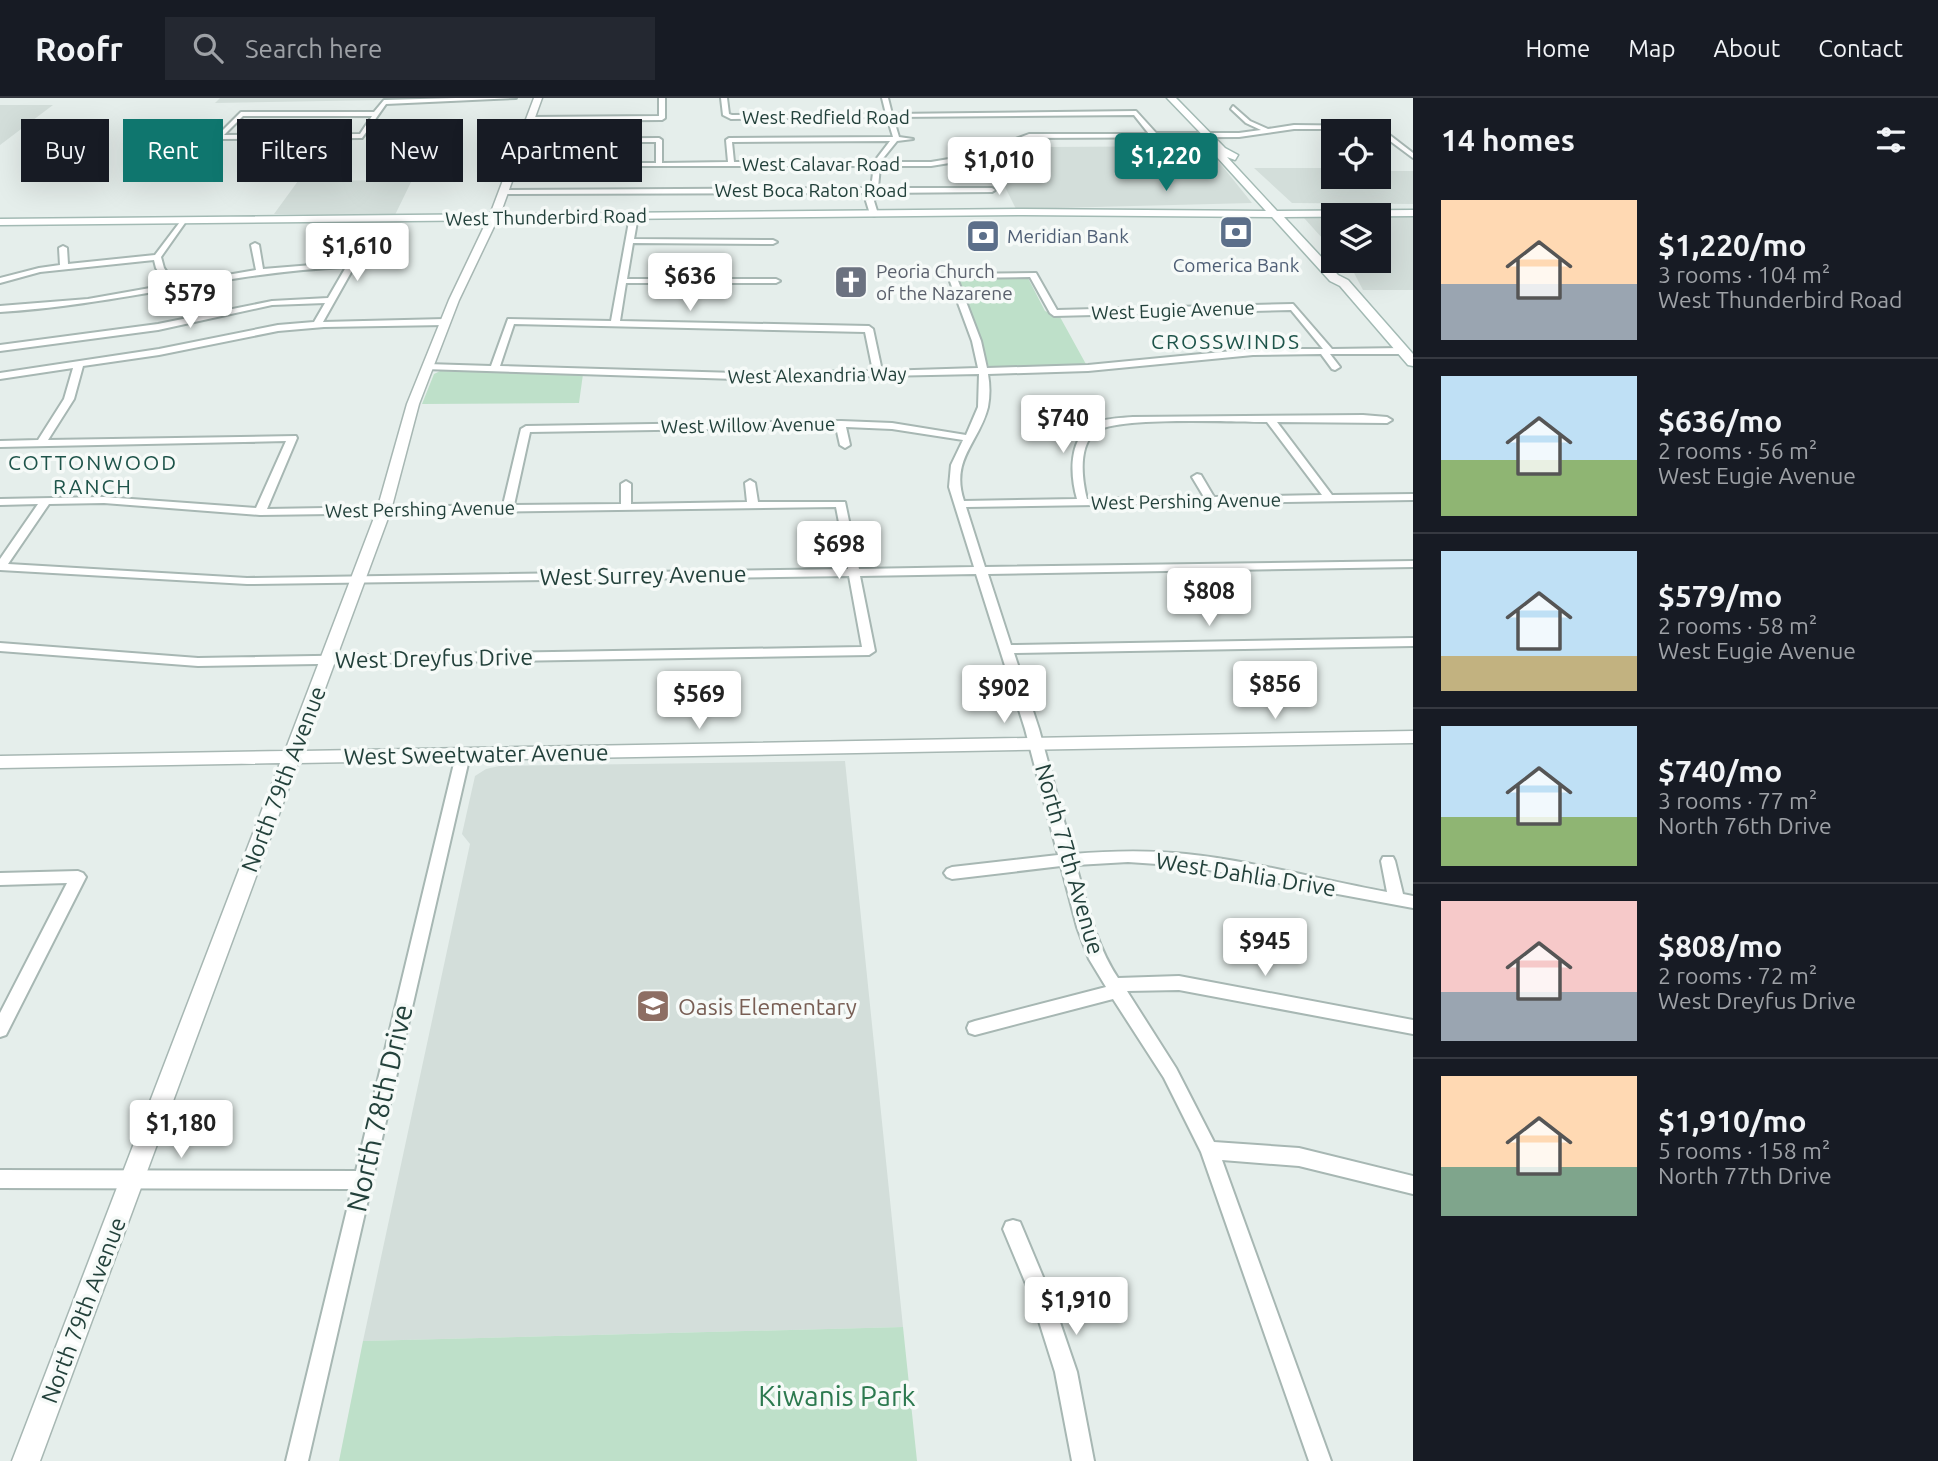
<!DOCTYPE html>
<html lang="en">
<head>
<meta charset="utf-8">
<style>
  :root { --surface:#171b24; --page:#242831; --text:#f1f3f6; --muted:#9ea1a6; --line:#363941; --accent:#0f766e }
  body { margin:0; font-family:Ubuntu,sans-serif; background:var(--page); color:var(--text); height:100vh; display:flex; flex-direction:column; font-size:26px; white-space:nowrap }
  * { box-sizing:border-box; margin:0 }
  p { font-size:23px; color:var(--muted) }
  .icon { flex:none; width:38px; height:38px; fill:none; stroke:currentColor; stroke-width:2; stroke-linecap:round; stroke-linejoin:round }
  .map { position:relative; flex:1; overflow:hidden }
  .drawer { display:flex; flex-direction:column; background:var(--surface); width:525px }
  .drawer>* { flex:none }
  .hud { position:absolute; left:21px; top:21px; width:665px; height:63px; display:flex; gap:14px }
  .buttons { position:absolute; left:1321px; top:21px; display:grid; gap:14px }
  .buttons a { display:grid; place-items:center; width:70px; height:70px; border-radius:0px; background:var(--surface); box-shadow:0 7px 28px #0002; font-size:35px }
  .price { position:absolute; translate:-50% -60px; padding:0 16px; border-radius:7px; background:#fff; color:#222; font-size:23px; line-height:46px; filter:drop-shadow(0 2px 4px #0008) }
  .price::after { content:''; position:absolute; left:50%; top:42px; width:21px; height:16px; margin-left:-10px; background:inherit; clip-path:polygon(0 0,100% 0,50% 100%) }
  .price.current { background:var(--accent); color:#fff }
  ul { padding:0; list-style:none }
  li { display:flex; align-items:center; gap:21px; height:175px; padding:0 28px }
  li+li { border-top:2px solid var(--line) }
  li span { display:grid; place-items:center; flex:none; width:196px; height:140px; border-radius:0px; color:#555 }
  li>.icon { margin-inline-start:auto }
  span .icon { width:84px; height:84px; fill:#fffc; stroke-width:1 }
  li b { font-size:30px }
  h2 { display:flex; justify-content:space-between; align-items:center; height:84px; padding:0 28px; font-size:30px }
  .chip { padding:0 24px; border-radius:0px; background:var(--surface); box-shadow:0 7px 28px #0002; font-size:24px; line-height:63px }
  .chip.current { background:var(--accent); color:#fff }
  header { display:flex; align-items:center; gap:42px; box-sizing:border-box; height:98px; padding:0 35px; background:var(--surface); border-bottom:2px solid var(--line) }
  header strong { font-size:33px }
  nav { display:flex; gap:38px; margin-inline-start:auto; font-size:24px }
  .search { width:490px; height:63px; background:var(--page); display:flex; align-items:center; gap:18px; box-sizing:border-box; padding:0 24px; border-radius:0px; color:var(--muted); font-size:26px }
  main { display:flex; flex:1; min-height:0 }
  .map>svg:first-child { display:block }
</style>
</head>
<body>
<header>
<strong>Roofr</strong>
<div class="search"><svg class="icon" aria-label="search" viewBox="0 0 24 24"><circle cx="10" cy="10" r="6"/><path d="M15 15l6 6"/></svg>Search here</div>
<nav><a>Home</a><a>Map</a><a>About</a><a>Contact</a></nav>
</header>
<main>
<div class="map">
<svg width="1413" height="1363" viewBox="0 0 1413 1363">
  <rect width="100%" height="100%" fill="#e5eeeb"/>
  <!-- built -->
  <path fill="#d3deda" d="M220 0H500L215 5Z
    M0 7H53L0 47Z
    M1206 48 1252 105 1016 111 996 71 1048 49Z
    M1254 70H1333L1334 79H1379V70L1383 73H1413V106L1292 105Z
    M412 82 395 117 274 116 298 83Z
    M1413 117V192H1363L1353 173 1343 163H1379V118Z
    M1333 118V152L1304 120Z
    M845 663 903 1229 363 1243 470 746 462 736 475 678 486 671 499 668Z"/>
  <!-- green -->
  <path fill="#bee0c9" d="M962 179 1028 180 1045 213 1060 219 1087 268 989 269 958 182Z
    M440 273 583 276 579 305 422 306 434 276Z
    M903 1229 917 1363H339L363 1243Z"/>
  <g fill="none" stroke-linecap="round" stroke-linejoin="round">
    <!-- minor casing -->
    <g stroke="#a7b7b3" stroke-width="4">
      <path id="minor" d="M456 0H516L386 6 362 40 219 41 216 39 241 14H374L384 2ZM243 18H372L360 36 224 37Z
        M659 0H665V20L662 22 531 23 528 21 531 19 659 18Z
        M721 0H727L729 16 732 17 886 16 882 0H888L892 16 1136 13 1156 35H1239L1261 32 1246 25 1231 11 1233 8 1250 23 1268 31 1294 27 1378 28 1413 55V60L1374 31H1294L1239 39 1030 40 974 61 931 68H880L878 90H992L995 92 992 94 877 95 874 103 878 116 874 118 870 116 866 103 870 95 504 96 500 94 504 92 871 90 874 68H512L514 65H656V44H521L523 41 659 40 662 42V65L728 64 726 42 729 40 893 39 887 19 731 21 723 17ZM1134 17 1149 36H1029L973 57 931 64H880L897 43 913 41 899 39 893 19ZM890 43 874 64H734L732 44Z
        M634 116 638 118 634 141 773 142 777 144 773 146 633 145 627 181H776L780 183 776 185H626L620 223 869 228 873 231 882 273 978 270 972 243 948 178 952 176 1036 175 1057 212 1293 206 1332 251 1402 250 1406 253 1402 256H1330L1340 269 1335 272 1332 271 1321 256 1253 257 1088 273 988 276C990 287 990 298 988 309 979 345 950 361 964 403L1077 401C1070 377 1068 339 1095 325 1106 320 1121 320 1133 319L1363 317 1387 319 1392 322 1387 325 1277 324 1332 397 1413 396V402L966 409 985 469 1413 463V469L988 476 1011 547 1413 540V548L1014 555 1039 631 1073 756C1110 753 1148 752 1186 756 1254 763 1320 782 1387 794L1381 763 1383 759H1393L1395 763 1403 796 1413 798V810L1187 768 1128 764 1076 767C1087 806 1095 845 1118 880L1179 878 1413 922V936L1179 892 1127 893 1176 970 1214 1044 1299 1050 1413 1078V1096L1299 1068 1222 1062 1331 1363H1309L1201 1054 1164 980 1113 901 975 937 969 935 967 930 969 925 975 923 1106 889 1089 861 1077 829 1061 768 952 781 947 779 944 775 947 771 952 769 1058 757 1025 631 976 476 860 478 875 553 869 557 198 568 0 553V545L198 560 862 549 849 478 247 486 0 472V461L38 406 0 407V401L104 399 256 410 286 343 0 349V343L38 342 64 301 73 270 0 281V275L159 251 278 227 314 224 325 205 272 207 158 232 0 253V247L158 226 272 203 328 200 346 169C229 174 117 207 0 214V208L88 201 167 187 156 170 154 162 40 174 0 185V180L39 170 60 167 59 150 63 148 67 150 68 166 155 157 183 120 187 122 161 159 164 170 175 186 256 172 251 147 255 145 259 147 263 171 349 164 355 153 350 147 354 145 363 153 323 224 445 221 449 224 445 227 324 229 278 233 159 257 83 268 74 301 48 342 296 338 297 340 267 411 503 407 521 331 526 328 841 323 892 325 966 337 978 309 979 276 736 281 424 271V267L427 266 491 268 508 221 611 223 630 118ZM1030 179 1050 215 1054 218 1291 212 1323 251H1253L1088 267 987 270 981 243 957 180ZM514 226 865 234 873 273 736 275 500 268ZM1267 324 1322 397 1214 399 1201 377 1197 376 1192 379 1204 399 1087 401C1082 381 1078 349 1095 334 1114 318 1236 324 1267 324ZM836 329 840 347 845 350 850 347 846 329 892 331 963 342 951 367 949 389 974 469 859 471 845 404H758L755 385 750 382 745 385 747 404 631 406V386L626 383 621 386V406L514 407 530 334ZM104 405 260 417 836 409 848 471 247 480 8 466 49 406Z
        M463 652 470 657 308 1363H286L352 1091 0 1090V1072L356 1073 456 657Z
        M78 773 83 775 86 779 6 937 0 939V915L67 785 0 787V775Z
        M1013 1122 1020 1124 1051 1198 1077 1274 1094 1363H1072L1055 1274 1031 1198 1003 1131 1006 1124Z"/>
    </g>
    <!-- tertiary casing -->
    <g stroke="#a7b7b3" stroke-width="3">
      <path id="tertiary" d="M534 0H542L501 114 459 202 419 306 391 412 302 653 1413 633V645L298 665 40 1363H12L280 665 0 670V658L285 653 377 412 407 306 449 202 491 114Z"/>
    </g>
    <!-- secondary casing -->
    <g stroke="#a3bab4" stroke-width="3">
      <path id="secondary" d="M1167 0H1176L1225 50 1238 57 1235 62 1227 59 1277 113 1413 112V118L1284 119 1338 177 1348 182 1413 256V268L1408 267 1340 188 1330 183 1272 119 1023 117 0 127V121L1023 111 1266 113 1216 58 1217 52Z"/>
    </g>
    <!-- minor -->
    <use href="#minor" fill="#fff" fill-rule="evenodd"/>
    <!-- tertiary -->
    <use href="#tertiary" fill="#fff" fill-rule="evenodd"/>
    <!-- secondary -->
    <use href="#secondary" fill="#fff" fill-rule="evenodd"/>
  </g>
  <!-- icons -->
  <defs>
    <g id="bank-square" transform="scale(1.75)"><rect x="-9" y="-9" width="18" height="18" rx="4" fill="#5c6f8a" stroke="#f6faf8"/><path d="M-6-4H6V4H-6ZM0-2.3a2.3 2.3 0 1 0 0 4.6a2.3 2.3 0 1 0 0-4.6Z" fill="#fff"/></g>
    <g id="church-square" transform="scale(1.75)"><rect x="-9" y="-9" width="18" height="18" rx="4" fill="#6b7280" stroke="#f6faf8"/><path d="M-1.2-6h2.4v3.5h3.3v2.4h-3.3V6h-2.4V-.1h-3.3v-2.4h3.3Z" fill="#fff"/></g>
    <g id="school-square" transform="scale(1.75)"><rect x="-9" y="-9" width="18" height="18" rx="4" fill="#8d6e63" stroke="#f6faf8"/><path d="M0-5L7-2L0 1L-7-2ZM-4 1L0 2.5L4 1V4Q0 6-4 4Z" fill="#fff"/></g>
  </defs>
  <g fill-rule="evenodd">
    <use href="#bank-square" x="1236" y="134"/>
    <use href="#bank-square" x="983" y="138"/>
    <use href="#church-square" x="851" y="184"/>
    <use href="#school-square" x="653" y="908"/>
  </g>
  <g text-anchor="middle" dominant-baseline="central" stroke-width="7" stroke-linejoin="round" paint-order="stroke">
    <!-- far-street labels -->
    <g font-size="19" fill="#23413b" stroke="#f6faf8">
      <text x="826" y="19">West Redfield Road</text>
      <text x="821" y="66">West Calavar Road</text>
      <text x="811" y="92">West Boca Raton Road</text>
      <text transform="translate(546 119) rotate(-1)">West Thunderbird Road</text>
      <text transform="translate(1173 212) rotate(-2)">West Eugie Avenue</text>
      <text transform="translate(817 277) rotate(-1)">West Alexandria Way</text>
      <text transform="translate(748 327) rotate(-1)">West Willow Avenue</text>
      <text transform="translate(1186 403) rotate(-1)">West Pershing Avenue</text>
      <text transform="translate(420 411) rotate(-1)">West Pershing Avenue</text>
    </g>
    <!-- far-service labels -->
    <g font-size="19" fill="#4e5e75" stroke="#f6faf8" text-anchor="start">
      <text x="1007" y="138">Meridian Bank</text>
      <text x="1236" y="167" text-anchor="middle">Comerica Bank</text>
    </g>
    <!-- far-worship labels -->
    <g font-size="19" fill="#5b616d" stroke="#f6faf8" text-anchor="start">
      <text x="876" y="173">Peoria Church<tspan x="876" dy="22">of the Nazarene</tspan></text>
    </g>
    <!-- far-neighbourhood labels -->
    <g font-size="21" letter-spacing="2" fill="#1e544a" stroke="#f6faf8">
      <text x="1226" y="243">CROSSWINDS</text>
      <text x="93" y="364">COTTONWOOD<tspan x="93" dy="24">RANCH</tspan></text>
    </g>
    <!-- street labels -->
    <g font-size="23" fill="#23413b" stroke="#f6faf8">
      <text transform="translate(643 477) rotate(-1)">West Surrey Avenue</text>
      <text transform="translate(434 560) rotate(-1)">West Dreyfus Drive</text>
      <text transform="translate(476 656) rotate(-1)">West Sweetwater Avenue</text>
      <text transform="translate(283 681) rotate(-69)">North 79th Avenue</text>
      <text transform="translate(1070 761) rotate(74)">North 77th Avenue</text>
      <text transform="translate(1246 776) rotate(9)">West Dahlia Drive</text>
      <text transform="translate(83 1212) rotate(-69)">North 79th Avenue</text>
    </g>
    <!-- education labels -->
    <g font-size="23" fill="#785e54" stroke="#f6faf8" text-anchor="start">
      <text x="678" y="908">Oasis Elementary</text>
    </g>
    <!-- near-street labels -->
    <g font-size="28" fill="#23413b" stroke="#f6faf8">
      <text transform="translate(379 1010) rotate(-77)">North 78th Drive</text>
    </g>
    <!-- near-park labels -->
    <g font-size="28" fill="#2c794f" stroke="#f6faf8">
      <text x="837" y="1297">Kiwanis Park</text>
    </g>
  </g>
</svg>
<div class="buttons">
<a><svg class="icon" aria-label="locate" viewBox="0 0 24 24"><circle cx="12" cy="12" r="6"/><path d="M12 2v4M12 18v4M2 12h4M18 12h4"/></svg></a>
<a><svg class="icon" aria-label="layers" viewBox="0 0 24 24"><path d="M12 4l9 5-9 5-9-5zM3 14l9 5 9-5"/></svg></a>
</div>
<b class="price current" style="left:1166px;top:95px">$1,220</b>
<b class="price" style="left:999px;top:99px">$1,010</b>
<b class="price" style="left:357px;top:185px">$1,610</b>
<b class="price" style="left:690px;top:215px">$636</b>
<b class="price" style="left:190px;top:232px">$579</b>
<b class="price" style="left:1063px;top:357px">$740</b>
<b class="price" style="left:839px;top:483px">$698</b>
<b class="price" style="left:1209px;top:530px">$808</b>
<b class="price" style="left:1275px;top:623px">$856</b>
<b class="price" style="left:1004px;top:627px">$902</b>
<b class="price" style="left:699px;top:633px">$569</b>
<b class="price" style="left:1265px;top:880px">$945</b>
<b class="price" style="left:181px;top:1062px">$1,180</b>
<b class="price" style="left:1076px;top:1239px">$1,910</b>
<div class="hud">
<a class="chip">Buy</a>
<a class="chip current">Rent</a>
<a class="chip">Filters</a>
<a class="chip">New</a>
<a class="chip">Apartment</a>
</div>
</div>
<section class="drawer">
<h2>14 homes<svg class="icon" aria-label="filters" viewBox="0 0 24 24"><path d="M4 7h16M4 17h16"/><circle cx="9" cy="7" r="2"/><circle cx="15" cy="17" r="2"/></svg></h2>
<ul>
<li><span style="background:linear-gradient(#ffd9b3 60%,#9aa5b1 0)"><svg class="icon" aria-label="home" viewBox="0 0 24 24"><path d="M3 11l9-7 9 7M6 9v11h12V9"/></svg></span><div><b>$1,220/mo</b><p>3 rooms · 104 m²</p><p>West Thunderbird Road</p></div></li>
<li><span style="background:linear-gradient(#bfe0f5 60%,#8fb573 0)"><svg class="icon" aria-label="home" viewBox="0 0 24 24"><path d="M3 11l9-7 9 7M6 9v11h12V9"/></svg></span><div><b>$636/mo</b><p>2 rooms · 56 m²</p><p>West Eugie Avenue</p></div></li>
<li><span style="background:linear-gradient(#bfe0f5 75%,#c2b280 0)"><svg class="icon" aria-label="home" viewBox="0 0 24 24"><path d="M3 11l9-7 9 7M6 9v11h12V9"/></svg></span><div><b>$579/mo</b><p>2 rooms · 58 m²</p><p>West Eugie Avenue</p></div></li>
<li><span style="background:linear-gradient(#bfe0f5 65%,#8fb573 0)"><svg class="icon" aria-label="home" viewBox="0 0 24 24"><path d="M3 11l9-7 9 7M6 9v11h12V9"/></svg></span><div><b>$740/mo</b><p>3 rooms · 77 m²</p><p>North 76th Drive</p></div></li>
<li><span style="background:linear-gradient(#f6c9c9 65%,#9aa5b1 0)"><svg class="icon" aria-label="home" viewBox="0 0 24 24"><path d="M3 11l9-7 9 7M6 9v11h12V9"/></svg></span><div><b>$808/mo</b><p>2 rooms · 72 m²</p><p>West Dreyfus Drive</p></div></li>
<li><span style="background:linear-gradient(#ffd9b3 65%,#7fa58c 0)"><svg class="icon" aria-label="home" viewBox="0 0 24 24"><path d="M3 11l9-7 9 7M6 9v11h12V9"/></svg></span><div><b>$1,910/mo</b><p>5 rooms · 158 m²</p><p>North 77th Drive</p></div></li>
</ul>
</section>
</main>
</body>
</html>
